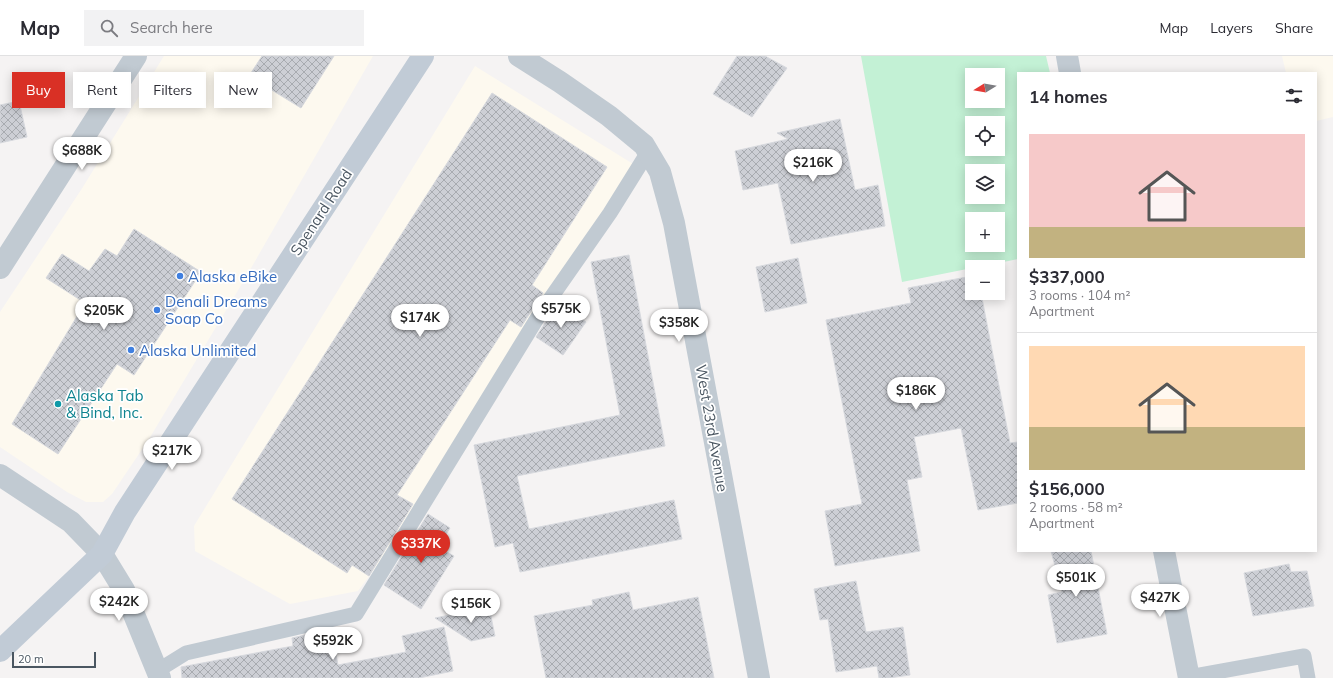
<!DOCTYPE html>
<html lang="en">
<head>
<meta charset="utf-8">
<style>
  :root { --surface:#fff; --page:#f2f2f3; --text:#2b2b33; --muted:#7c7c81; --line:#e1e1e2; --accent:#d93025 }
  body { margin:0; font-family:Mulish,sans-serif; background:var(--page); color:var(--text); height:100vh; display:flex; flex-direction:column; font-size:15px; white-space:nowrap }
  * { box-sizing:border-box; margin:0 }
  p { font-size:13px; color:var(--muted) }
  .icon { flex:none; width:22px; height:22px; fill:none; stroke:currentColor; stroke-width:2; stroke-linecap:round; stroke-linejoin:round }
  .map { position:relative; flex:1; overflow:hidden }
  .panel { position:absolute; left:1017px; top:16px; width:300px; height:480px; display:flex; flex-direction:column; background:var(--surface); border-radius:0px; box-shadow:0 2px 10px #0003 }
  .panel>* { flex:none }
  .hud { position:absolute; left:12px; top:16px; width:380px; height:36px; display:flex; gap:8px }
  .needle { width:26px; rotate:259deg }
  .controls { position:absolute; left:965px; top:12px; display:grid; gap:8px }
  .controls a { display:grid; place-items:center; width:40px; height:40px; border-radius:0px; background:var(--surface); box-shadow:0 2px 10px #0003; font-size:20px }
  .scale { position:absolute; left:12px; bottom:10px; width:84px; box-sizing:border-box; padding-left:4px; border:2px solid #4a5661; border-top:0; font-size:11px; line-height:14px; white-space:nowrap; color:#4a5661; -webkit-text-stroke:3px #fff; paint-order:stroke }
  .price { position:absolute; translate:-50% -34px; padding:0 9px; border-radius:14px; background:#fff; color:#222; font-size:13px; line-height:26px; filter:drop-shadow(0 1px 2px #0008) }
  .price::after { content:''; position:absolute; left:50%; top:24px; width:12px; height:9px; margin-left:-6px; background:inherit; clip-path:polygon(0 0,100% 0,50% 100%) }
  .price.active { background:var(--accent); color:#fff }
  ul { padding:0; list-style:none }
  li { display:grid; align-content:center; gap:8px; height:212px; padding:0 12px }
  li+li { border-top:1px solid var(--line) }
  li span { display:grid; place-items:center; height:124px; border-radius:0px; color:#555 }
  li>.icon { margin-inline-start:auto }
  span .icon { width:72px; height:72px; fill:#fffc; stroke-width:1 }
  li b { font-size:17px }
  h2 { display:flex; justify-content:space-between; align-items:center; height:48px; padding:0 12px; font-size:17px }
  .pill { padding:0 14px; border-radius:0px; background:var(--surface); box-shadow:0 2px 10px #0003; font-size:14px; line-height:36px }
  .pill.active { background:var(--accent); color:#fff }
  header { display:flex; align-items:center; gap:24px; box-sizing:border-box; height:56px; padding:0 20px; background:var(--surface); border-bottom:1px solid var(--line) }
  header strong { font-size:19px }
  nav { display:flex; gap:22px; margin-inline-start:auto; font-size:14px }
  .search { width:280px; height:36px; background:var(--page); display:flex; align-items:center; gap:10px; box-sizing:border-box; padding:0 14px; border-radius:0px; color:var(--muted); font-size:15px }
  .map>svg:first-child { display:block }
</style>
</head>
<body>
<header>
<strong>Map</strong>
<div class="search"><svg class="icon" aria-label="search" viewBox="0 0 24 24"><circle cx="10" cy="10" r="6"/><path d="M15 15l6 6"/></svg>Search here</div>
<nav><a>Map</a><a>Layers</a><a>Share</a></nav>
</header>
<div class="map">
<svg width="1333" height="622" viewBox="0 0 1333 622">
  <defs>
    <pattern id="building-cross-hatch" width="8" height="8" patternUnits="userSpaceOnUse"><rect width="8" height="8" fill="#cdcfd5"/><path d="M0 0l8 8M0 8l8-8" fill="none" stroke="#a8abb0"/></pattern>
  </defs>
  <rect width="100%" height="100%" fill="#f5f3f3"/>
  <!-- commercial -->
  <path fill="#fdf9ef" d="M164 0H373L243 226 149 383 112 438 103 446H86L67 436 0 391V256L81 134Z
    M1282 0H1333V61L1316 65V17H1286Z
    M475 10 638 111 425 445 358 535 290 548 195 495 194 470Z"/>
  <!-- green -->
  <path fill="#c3f1d5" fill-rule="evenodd" d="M861 0H1046L1050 17H1018V203L979 211H972V212L902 226ZM972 19H998V45H972ZM972 67H998V93H972ZM972 115H998V141H972ZM972 163H998V189H972Z"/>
  <!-- building -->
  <path fill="url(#building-cross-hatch)" stroke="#d7d9de" d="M262 0H334L301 52 249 20Z
    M737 0H765L787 12 752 61 713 38Z
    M492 37 607 111 532 229 543 237 521 271 510 264 397 439 413 448 369 520 352 509 347 517 232 443Z
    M19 45 27 81 0 87V49Z
    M840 63 855 134 878 129 885 170 791 188 778 127 743 134 735 95 788 83 777 77Z
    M134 173 201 216 134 319 117 308 58 398 12 368 85 247 46 222 62 198 89 215 105 193 117 200Z
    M629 199 665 390 517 420 529 473 674 444 682 483 520 516 513 487 495 491 474 389 620 359 591 206Z
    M798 202 807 247 765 256 756 211Z
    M972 220V237H981L1010 387 1018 386V447L978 454 961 372 914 381 922 421 907 424 920 495 835 510 825 455 862 448 826 264 911 247 908 232Z
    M558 247 586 266 563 299 536 281Z
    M428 458 450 472 438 491 454 500 421 553 384 529Z
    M1051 495H1091L1107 578 1057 587 1048 539 1062 536Z
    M1289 508 1291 516 1307 515 1314 550 1253 560 1244 517Z
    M856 525 866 576 903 571 910 619 889 622H879L877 610 836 616 828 563 820 564 814 533Z
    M629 536 633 554 698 541 714 622H546L534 560 593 549 592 544Z
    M489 551 495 580 471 585 435 562Z
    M444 571 453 615 419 622H182L181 611 293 590 292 582 331 573 338 609 406 596 402 580Z"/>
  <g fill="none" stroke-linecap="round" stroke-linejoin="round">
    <!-- lane -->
    <path stroke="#c1cad2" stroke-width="15" d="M157 615 186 597 356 558 541 256 610 157 648 96
      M1189 621 1304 600 1308 622"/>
    <!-- street -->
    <path stroke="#c1cad2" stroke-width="22" d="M519 0 560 26 609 60 644 89 660 116 674 167 759 622
      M1067 0 1070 17
      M0 212 136 0
      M0 419 71 466 102 498 124 534 160 622
      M1164 495 1189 622"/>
    <!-- secondary -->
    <path stroke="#c1cbd6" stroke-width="22" d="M0 595 102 498 125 456 423 0"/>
  </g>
  <!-- markers -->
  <g fill="#3f7fe0" stroke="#fff" stroke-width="1.5">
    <circle cx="180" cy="220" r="4"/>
    <circle cx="157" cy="254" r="4"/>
    <circle cx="131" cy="294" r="4"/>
  </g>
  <circle fill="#0f9aa8" stroke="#fff" stroke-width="1.5" cx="58" cy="348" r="4"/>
  <g text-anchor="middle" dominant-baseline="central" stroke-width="3.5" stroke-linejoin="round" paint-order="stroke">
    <!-- street labels -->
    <g font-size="15" fill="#4a5661" stroke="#fff">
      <text transform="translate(321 156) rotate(-57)">Spenard Road</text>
      <text transform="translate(712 372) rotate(80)">West 23rd Avenue</text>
    </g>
    <!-- shop labels -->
    <g font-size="15" fill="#366cbe" stroke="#fff" text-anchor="start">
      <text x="188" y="220">Alaska eBike</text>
      <text x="165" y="245">Denali Dreams<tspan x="165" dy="17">Soap Co</tspan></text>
      <text x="139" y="294">Alaska Unlimited</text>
    </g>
    <!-- culture labels -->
    <g font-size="15" fill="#0d838f" stroke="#fff" text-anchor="start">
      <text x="66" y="339">Alaska Tab<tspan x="66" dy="17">&amp; Bind, Inc.</tspan></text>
    </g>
  </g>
</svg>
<div class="controls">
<a><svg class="needle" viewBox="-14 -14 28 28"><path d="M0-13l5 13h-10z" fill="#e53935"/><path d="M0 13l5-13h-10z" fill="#7c7c81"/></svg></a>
<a><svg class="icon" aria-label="locate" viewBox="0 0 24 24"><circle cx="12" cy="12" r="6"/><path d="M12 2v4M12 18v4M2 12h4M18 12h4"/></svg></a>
<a><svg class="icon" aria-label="layers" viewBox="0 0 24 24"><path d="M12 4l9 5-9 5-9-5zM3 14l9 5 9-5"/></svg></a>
<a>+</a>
<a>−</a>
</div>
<div class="scale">20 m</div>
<b class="price" style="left:82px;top:115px">$688K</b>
<b class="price" style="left:813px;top:127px">$216K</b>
<b class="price" style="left:561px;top:273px">$575K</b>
<b class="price" style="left:104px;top:275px">$205K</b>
<b class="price" style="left:420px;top:282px">$174K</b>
<b class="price" style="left:679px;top:287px">$358K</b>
<b class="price" style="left:916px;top:355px">$186K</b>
<b class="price" style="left:172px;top:415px">$217K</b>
<b class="price active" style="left:421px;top:508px">$337K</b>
<b class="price" style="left:1076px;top:542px">$501K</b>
<b class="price" style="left:1160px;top:562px">$427K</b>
<b class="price" style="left:119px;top:566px">$242K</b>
<b class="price" style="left:471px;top:568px">$156K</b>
<b class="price" style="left:333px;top:605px">$592K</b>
<div class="hud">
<a class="pill active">Buy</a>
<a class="pill">Rent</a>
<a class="pill">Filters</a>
<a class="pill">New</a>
</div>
<section class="panel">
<h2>14 homes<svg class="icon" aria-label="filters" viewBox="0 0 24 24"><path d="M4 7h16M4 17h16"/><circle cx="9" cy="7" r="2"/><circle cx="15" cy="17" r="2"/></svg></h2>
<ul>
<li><span style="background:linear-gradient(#f6c9c9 75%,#c2b280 0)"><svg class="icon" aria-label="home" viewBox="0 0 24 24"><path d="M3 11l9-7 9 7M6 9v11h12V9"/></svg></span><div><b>$337,000</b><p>3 rooms · 104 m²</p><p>Apartment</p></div></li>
<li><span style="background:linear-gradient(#ffd9b3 65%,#c2b280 0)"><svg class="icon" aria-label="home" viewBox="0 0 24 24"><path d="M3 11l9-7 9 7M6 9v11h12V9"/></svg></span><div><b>$156,000</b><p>2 rooms · 58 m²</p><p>Apartment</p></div></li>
</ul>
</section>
</div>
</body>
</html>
